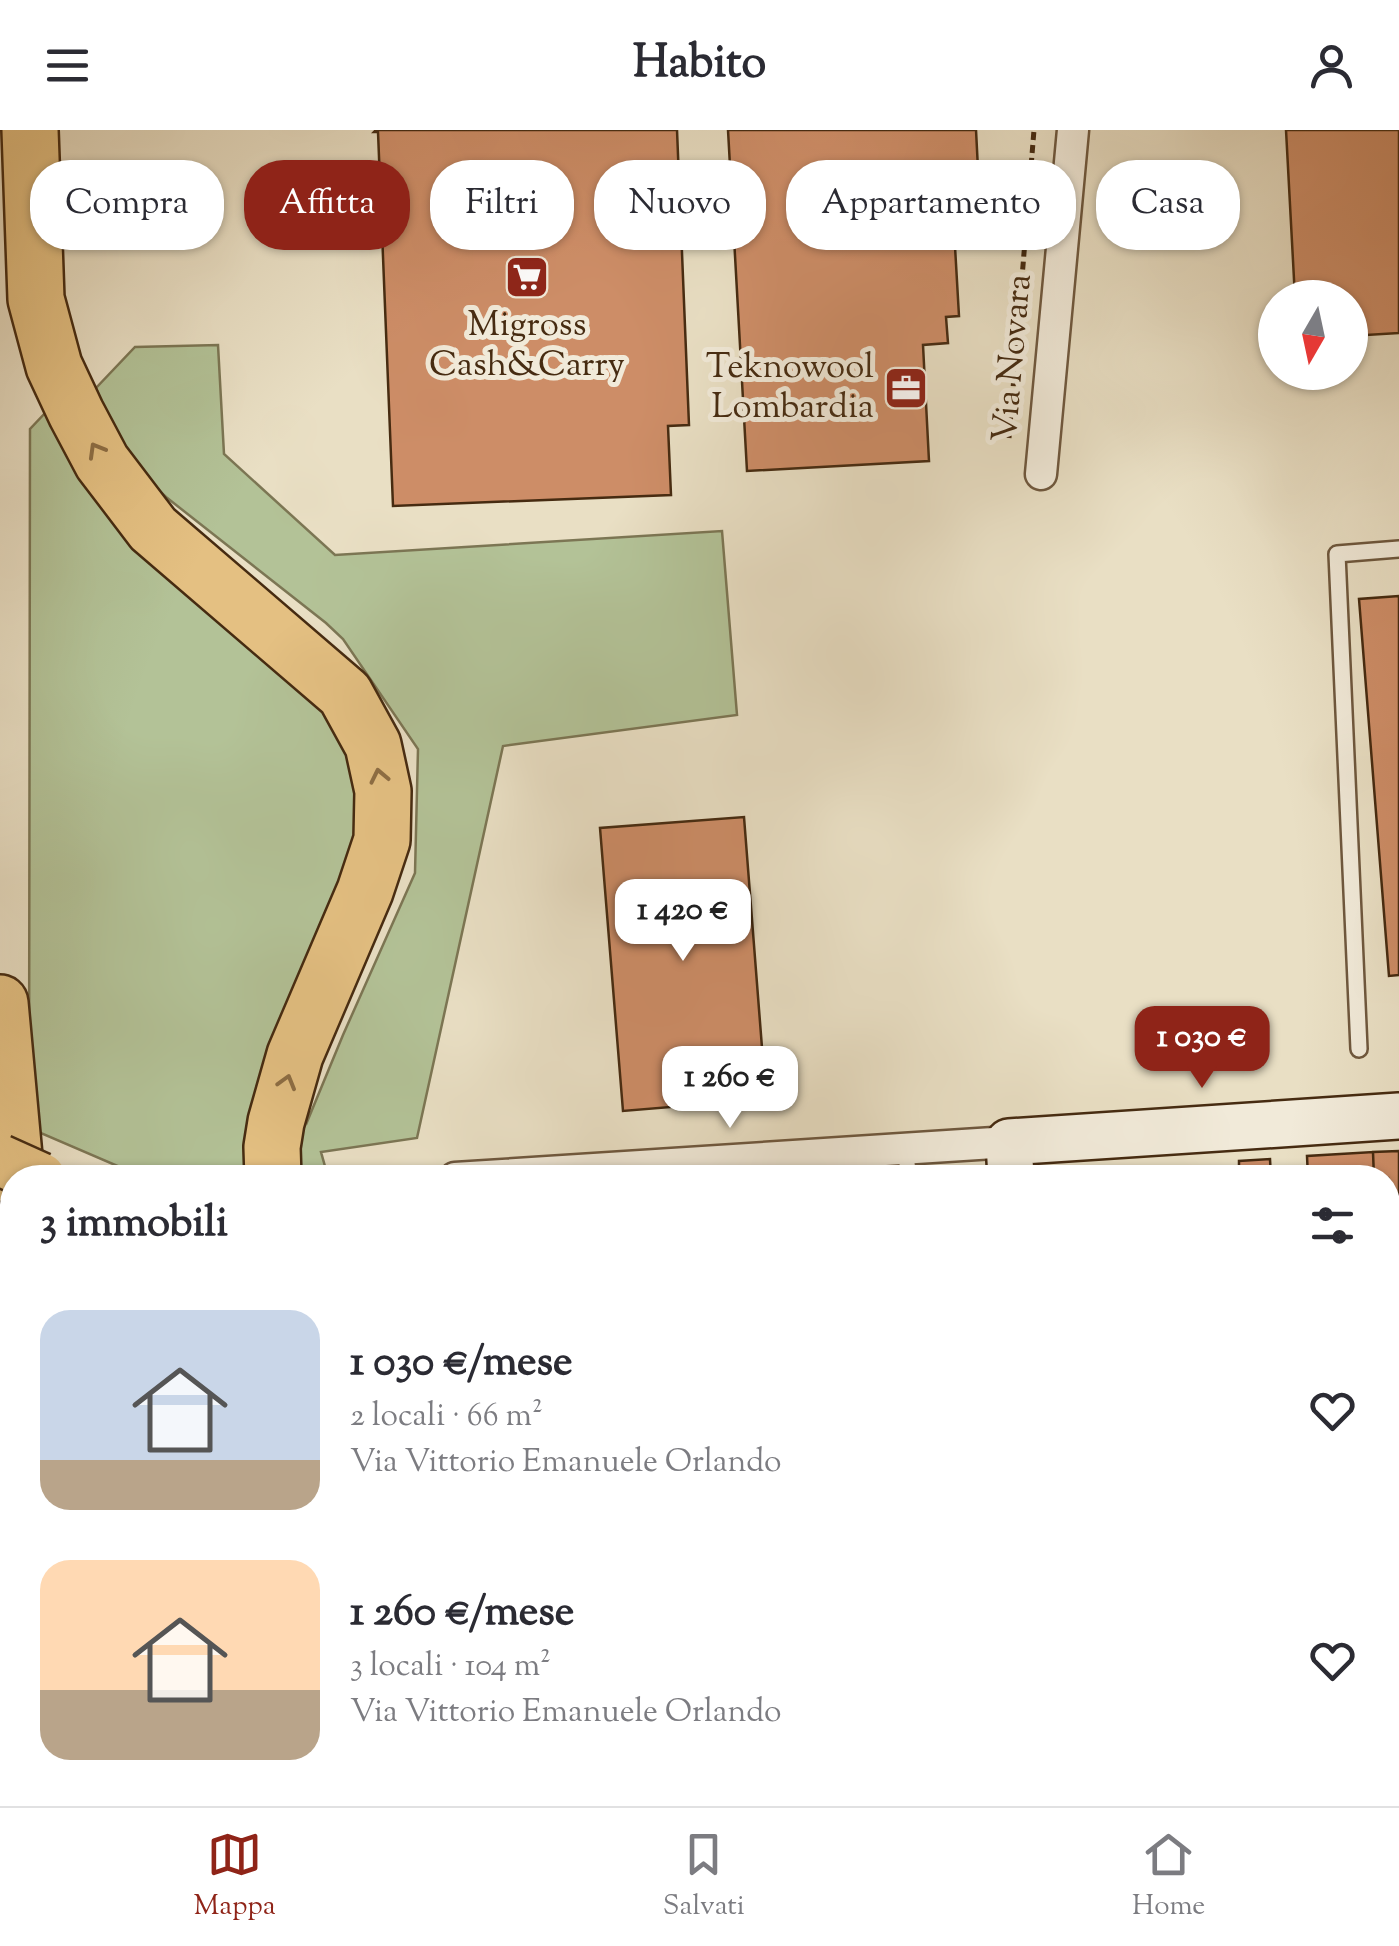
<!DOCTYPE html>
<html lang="it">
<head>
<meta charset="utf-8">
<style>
  :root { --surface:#fff; --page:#f7f7f7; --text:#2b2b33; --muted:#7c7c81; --line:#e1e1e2; --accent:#8f2418 }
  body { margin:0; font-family:"Sorts Mill Goudy",serif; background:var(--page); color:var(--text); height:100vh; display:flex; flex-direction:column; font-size:38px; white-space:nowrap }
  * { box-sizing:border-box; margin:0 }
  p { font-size:32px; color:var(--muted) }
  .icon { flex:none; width:55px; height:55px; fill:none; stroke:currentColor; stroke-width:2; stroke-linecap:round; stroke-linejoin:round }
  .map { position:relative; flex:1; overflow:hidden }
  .drawer { position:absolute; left:0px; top:1035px; width:1400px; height:642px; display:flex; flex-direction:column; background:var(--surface); border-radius:40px 40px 0 0; box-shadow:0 2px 8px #0004 }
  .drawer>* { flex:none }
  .hud { position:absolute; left:30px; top:30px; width:1340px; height:90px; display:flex; gap:20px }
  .needle { width:65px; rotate:189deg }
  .controls { position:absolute; left:1258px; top:150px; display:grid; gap:20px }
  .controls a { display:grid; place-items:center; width:110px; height:110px; border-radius:50%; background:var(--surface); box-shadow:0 2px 8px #0004; font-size:50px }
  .price { position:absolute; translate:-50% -85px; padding:0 22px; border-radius:20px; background:#fff; color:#222; font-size:32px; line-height:65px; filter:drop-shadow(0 2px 5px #0008) }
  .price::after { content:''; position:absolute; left:50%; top:60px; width:30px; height:22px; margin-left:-15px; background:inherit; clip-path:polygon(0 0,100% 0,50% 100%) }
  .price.selected { background:var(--accent); color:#fff }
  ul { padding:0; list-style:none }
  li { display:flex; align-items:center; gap:30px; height:250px; padding:0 40px }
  li span { display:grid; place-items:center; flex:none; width:280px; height:200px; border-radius:30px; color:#555 }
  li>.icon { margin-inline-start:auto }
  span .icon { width:120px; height:120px; fill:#fffc; stroke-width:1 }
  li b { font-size:42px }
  h2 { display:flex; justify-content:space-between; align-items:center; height:120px; padding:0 40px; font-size:42px }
  .pill { padding:0 35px; border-radius:40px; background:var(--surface); box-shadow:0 2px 8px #0004; font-size:35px; line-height:90px }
  .pill.selected { background:var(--accent); color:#fff }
  header { display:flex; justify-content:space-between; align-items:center; height:130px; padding:0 40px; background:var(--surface); font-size:45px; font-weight:800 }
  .tab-bar { display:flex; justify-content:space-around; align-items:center; height:140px; border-top:2px solid var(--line); background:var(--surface); font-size:28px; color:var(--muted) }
  .tab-bar a { display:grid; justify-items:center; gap:5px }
  .tab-bar .selected { color:var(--accent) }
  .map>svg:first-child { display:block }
</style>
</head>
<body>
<header><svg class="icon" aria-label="menu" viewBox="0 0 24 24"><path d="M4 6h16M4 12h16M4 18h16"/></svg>Habito<svg class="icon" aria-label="person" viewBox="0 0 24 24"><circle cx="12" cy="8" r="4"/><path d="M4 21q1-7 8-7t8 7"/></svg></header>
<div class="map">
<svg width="1399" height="1676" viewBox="0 0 1399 1676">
  <rect width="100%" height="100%" fill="#e9dfc4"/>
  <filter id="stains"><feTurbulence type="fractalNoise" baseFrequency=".002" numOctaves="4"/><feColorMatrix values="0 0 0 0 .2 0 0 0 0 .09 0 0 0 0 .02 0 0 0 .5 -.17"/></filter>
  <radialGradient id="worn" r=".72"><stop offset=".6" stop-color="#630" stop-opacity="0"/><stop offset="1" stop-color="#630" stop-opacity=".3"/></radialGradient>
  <!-- green -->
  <path fill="#b3c297" stroke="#7c7654" stroke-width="2.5" d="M218 215 224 324 335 425 722 401 737 585 503 616 417 1008 321 1022 328 1047H284L295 953 307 992 343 905 415 743 418 619 343 509 326 493 166 367 121 325 96 258 135 217Z
    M47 281 291 532 355 625 360 714 251 1047H143L29 998 30 299Z
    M22 1665H331L311 1676H22Z
    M481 1665H798L814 1676H459Z"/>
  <!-- building -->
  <path fill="#cd8d67" stroke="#462b11" stroke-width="2.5" d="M376 0H677L689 295 668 296 671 365 393 376 378 2H374Z
    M728 0H976L981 98 954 99 959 186 946 187 948 213 923 215 929 331 747 341Z
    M1286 0H1399V203L1350 206V168H1295Z
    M1399 466V845L1389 846 1359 469Z
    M744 687 766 969 623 981 600 698Z
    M1399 1021V1140L1388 1141V1048H1374L1373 1022Z
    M1373 1022 1374 1048H1308L1307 1026Z
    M1270 1029 1271 1048H1239V1031Z
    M1399 1190V1241H1395L1390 1191Z
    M1397 1316H1399V1392H1388V1332L1398 1331Z
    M1067 1665H1106L1112 1676H1075Z
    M1175 1665H1265V1676H1175Z
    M1283 1665H1334L1335 1676H1284Z"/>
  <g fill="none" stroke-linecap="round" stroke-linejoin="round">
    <!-- lane casing -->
    <g stroke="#6f583e" stroke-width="20">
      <path id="lane" d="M1359 919 1337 424 1399 419
        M905 1019 909 1048"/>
    </g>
    <!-- street casing -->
    <g stroke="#6f583e" stroke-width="35">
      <path id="street" d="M1041 344 1073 0
        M455 1048 1009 1012"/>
    </g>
    <!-- secondary casing -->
    <g stroke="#462b11" stroke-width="50">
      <path id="secondary" d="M1011 1048 1009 1012 1399 986
        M1388 1624 1399 1629"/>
    </g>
    <!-- primary casing -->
    <g stroke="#462b11" stroke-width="55">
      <path id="primary" d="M834 1665 849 1676"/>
    </g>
    <!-- highway casing -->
    <g stroke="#462b11" stroke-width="60">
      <path id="highway" d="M30 0 36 169 54 236 76 283 102 332 153 399 345 564 373 615 383 661 382 710 365 761 295 925 276 992 272 1017 273 1048
        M0 873 16 1048
        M405 1676 427 1665"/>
    </g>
    <!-- path -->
    <path stroke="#462b11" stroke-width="5" stroke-dasharray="8 5" stroke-linecap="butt" d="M1009 308 1034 0"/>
    <!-- lane -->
    <use href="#lane" stroke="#f1ead9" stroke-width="15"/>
    <!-- street -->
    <use href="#street" stroke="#f1ead9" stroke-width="30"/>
    <!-- secondary -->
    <use href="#secondary" stroke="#f1ead9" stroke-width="45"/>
    <!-- primary -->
    <use href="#primary" stroke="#e4c082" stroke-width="50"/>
    <!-- highway -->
    <use href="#highway" stroke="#e4c082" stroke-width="55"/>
    <!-- primary-bridge casing -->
    <g stroke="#462b11" stroke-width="55" stroke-linecap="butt">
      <path id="primary-bridge" d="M0 1030 40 1048"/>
    </g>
    <!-- primary-bridge -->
    <use href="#primary-bridge" stroke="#e4c082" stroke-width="50"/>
  </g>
  <!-- one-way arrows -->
  <defs><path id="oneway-chevron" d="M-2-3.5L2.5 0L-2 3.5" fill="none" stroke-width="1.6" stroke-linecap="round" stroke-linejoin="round" transform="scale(2.5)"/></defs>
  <g stroke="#8d6e44">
    <use href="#oneway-chevron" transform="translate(96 320) rotate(-120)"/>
    <use href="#oneway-chevron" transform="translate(379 646) rotate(-102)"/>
    <use href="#oneway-chevron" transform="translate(287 952) rotate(-74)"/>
  </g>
  <!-- icons -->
  <defs>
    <g id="supermarket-square" transform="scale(2.25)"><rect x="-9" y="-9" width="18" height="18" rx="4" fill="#8f2418" stroke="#f1ead9"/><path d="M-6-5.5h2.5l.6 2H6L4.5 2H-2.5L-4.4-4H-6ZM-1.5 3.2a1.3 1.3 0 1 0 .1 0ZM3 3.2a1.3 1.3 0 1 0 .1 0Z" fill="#fff"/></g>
    <g id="office-square" transform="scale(2.25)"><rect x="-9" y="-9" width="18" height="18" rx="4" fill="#8f2418" stroke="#f1ead9"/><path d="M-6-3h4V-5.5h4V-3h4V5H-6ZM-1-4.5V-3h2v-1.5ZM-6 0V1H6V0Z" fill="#fff"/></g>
  </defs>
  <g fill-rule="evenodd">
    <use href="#supermarket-square" x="527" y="147"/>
    <use href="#office-square" x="906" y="258"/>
  </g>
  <g text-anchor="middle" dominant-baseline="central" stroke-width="10" stroke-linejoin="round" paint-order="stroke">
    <!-- poi labels -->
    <g font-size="35" fill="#462b11" stroke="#f1ead9">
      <text x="527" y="196">Migross<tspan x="527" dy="40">Cash&amp;Carry</tspan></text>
      <text x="874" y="238" text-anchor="end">Teknowool<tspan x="874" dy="40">Lombardia</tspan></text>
    </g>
    <!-- street labels -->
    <g font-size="35" fill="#462b11" stroke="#f1ead9">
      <text transform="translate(1014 228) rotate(-85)">Via Novara</text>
    </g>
  </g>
  <rect width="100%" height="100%" filter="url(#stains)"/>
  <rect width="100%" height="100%" fill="url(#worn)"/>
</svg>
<div class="controls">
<a><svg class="needle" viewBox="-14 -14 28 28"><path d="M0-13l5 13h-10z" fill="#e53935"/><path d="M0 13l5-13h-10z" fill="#7c7c81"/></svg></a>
</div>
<b class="price" style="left:683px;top:834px">1 420 €</b>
<b class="price selected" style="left:1202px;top:961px">1 030 €</b>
<b class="price" style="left:730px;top:1001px">1 260 €</b>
<div class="hud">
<a class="pill">Compra</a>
<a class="pill selected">Affitta</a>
<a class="pill">Filtri</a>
<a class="pill">Nuovo</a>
<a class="pill">Appartamento</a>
<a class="pill">Casa</a>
</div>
<section class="drawer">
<h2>3 immobili<svg class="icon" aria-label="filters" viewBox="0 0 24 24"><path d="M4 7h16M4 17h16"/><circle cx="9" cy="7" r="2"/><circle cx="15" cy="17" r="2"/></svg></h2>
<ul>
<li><span style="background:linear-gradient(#c9d6e8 75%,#b9a48a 0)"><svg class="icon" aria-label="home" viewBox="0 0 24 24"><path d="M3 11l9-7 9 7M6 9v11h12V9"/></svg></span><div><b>1 030 €/mese</b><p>2 locali · 66 m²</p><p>Via Vittorio Emanuele Orlando</p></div><svg class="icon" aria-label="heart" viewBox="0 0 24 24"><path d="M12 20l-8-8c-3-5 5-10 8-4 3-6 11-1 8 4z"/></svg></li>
<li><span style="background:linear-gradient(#ffd9b3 65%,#b9a48a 0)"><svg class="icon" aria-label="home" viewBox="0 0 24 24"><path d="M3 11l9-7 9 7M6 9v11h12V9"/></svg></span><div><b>1 260 €/mese</b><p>3 locali · 104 m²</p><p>Via Vittorio Emanuele Orlando</p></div><svg class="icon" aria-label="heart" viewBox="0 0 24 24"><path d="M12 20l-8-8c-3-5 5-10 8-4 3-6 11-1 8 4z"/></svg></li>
</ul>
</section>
</div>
<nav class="tab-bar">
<a class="selected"><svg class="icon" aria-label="map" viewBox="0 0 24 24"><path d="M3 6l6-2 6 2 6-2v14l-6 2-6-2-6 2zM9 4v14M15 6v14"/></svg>Mappa</a>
<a><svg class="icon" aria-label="saved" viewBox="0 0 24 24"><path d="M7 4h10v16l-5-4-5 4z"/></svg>Salvati</a>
<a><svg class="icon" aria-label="home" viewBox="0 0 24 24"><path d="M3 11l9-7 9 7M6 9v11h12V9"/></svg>Home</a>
</nav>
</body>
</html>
